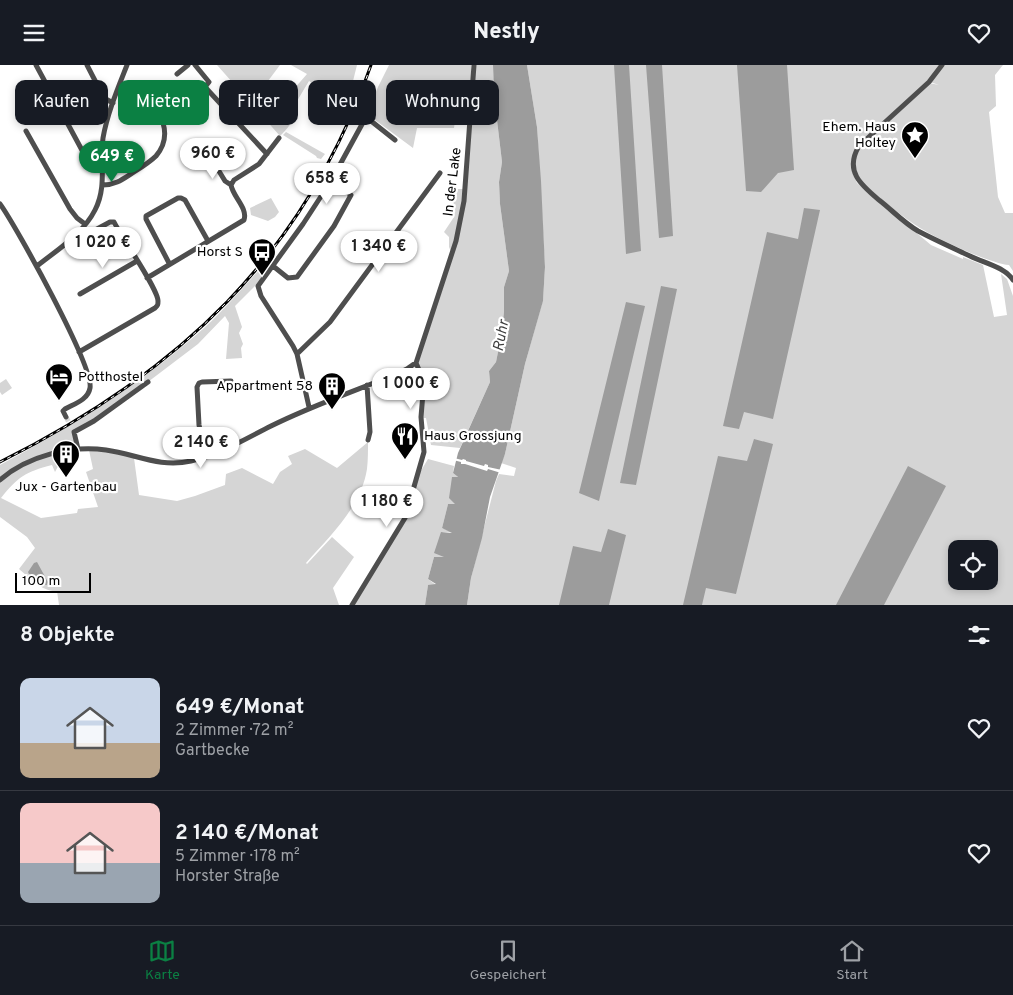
<!DOCTYPE html>
<html lang="de">
<head>
<meta charset="utf-8">
<style>
  :root { --surface:#171b24; --page:#242831; --text:#f1f3f6; --muted:#9ea1a6; --line:#363941; --accent:#0b8043 }
  body { margin:0; font-family:Overpass,sans-serif; background:var(--page); color:var(--text); height:100vh; display:flex; flex-direction:column; font-size:19px; white-space:nowrap }
  * { box-sizing:border-box; margin:0 }
  p { font-size:16px; color:var(--muted) }
  .icon { flex:none; width:28px; height:28px; fill:none; stroke:currentColor; stroke-width:2; stroke-linecap:round; stroke-linejoin:round }
  .map { position:relative; height:540px; overflow:hidden }
  .details { display:flex; flex-direction:column; background:var(--surface); flex:1 }
  .details>* { flex:none }
  .hud { position:absolute; left:15px; top:15px; width:500px; height:45px; display:flex; gap:10px }
  .buttons { position:absolute; left:948px; top:475px; display:grid; gap:10px }
  .buttons a { display:grid; place-items:center; width:50px; height:50px; border-radius:10px; background:var(--surface); box-shadow:0 2px 8px #0003; font-size:25px }
  .scale { position:absolute; left:15px; bottom:12px; width:76px; box-sizing:border-box; padding-left:5px; border:2px solid #000; border-top:0; font-size:14px; line-height:18px; white-space:nowrap; color:#000; -webkit-text-stroke:4px #fff; paint-order:stroke }
  .price { position:absolute; translate:-50% -42px; padding:0 11px; border-radius:18px; background:#fff; color:#222; font-size:16px; line-height:32px; filter:drop-shadow(0 1px 2px #0008) }
  .price::after { content:''; position:absolute; left:50%; top:30px; width:15px; height:11px; margin-left:-8px; background:inherit; clip-path:polygon(0 0,100% 0,50% 100%) }
  .price.active { background:var(--accent); color:#fff }
  ul { padding:0; list-style:none }
  li { display:flex; align-items:center; gap:15px; height:125px; padding:0 20px }
  li+li { border-top:1px solid var(--line) }
  li span { display:grid; place-items:center; flex:none; width:140px; height:100px; border-radius:10px; color:#555 }
  li>.icon { margin-inline-start:auto }
  span .icon { width:60px; height:60px; fill:#fffc; stroke-width:1 }
  li b { font-size:21px }
  h2 { display:flex; justify-content:space-between; align-items:center; height:60px; padding:0 20px; font-size:21px }
  .chip { padding:0 18px; border-radius:10px; background:var(--surface); box-shadow:0 2px 8px #0003; font-size:18px; line-height:45px }
  .chip.active { background:var(--accent); color:#fff }
  header { display:flex; justify-content:space-between; align-items:center; height:65px; padding:0 20px; background:var(--surface); font-size:22px; font-weight:800 }
  .tabs { display:flex; justify-content:space-around; align-items:center; height:70px; border-top:1px solid var(--line); background:var(--surface); font-size:14px; color:var(--muted) }
  .tabs a { display:grid; justify-items:center; gap:2px }
  .tabs .active { color:var(--accent) }
  .map>svg:first-child { display:block }
</style>
</head>
<body>
<header><svg class="icon" aria-label="menu" viewBox="0 0 24 24"><path d="M4 6h16M4 12h16M4 18h16"/></svg>Nestly<svg class="icon" aria-label="heart" viewBox="0 0 24 24"><path d="M12 20l-8-8c-3-5 5-10 8-4 3-6 11-1 8 4z"/></svg></header>
<div class="map">
<svg width="1013" height="540" viewBox="0 0 1013 540">
  <rect width="100%" height="100%" fill="#fff"/>
  <!-- green -->
  <path fill="#d5d5d5" fill-rule="evenodd" d="M217 0H280L268 16 287 32 307 9 291 0H357L347 40 309 16 294 41C300 50 287 64 280 71Z
    M389 0H471V52L455 56 454 63H417L413 83 367 49 378 22Z
    M475 0H493L494 30 502 97 499 117 500 139 509 206 504 222V247L501 272 496 297 489 306 490 317 460 383 431 380 426 353H422L425 316 417 298 452 189 449 182V172L444 167 454 152 453 124H465Z
    M527 0H941L935 9 855 84C849 97 851 106 857 118L931 180 963 194V192L983 200 994 252 1007 250 1001 209 1007 214 1013 231V540H467L471 513 496 416 499 409 514 411 516 403 501 398 505 389 525 299 543 235 545 202 537 62ZM956 484H989V516H956Z
    M944 0H1003L995 10 996 41 989 47 998 132 1005 148H1013V206L1009 200C991 199 933 172 917 161 904 153 866 123 858 112 852 103 856 91 860 82L929 18 939 20 930 17Z
    M286 67 325 89 321 94 317 93 316 91 283 70Z
    M271 133 279 147 275 152 268 156 251 150 250 143Z
    M267 196 271 200 254 222 235 241 242 262 239 268 243 279 241 283 242 293 226 294 229 258 225 251 198 279 140 323 74 367 79 384 77 395 62 394 55 407 52 400C25 407 18 412 1 433L41 453 77 448 78 444 98 442 86 407 93 404 89 385H107L134 393 139 430 177 436 195 431 225 420 226 409 242 403 273 419 280 407 292 399 288 391 305 384 337 403 368 377C368 386 368 395 367 404 361 442 330 471 306 498L307 499 332 472 354 492 333 523 339 540H59L57 526C42 527 30 513 19 504L35 483 27 472 0 452V400C69 363 136 322 196 270 222 248 244 221 267 196Z
    M6 314 12 323 2 330 0 327V318Z
    M428 394 454 401 453 408 458 412H453L456 438 455 440 448 439 442 463 452 467H441L444 492H434L428 514 436 520H428L425 540H354L406 454 419 409Z"/>
  <!-- water -->
  <path fill="#9c9c9c" d="M493 0H527L537 62 541 116 545 202 543 236 525 299 505 389 490 432 482 473 471 513 467 540H425L428 520 436 519 428 514 434 492H444L434 488 441 467 452 468 442 463 448 439H455L449 433 452 412H458L453 408 458 388 490 317 489 306 496 297 501 272 504 247V222L509 206 500 139 499 117 502 97 494 30Z
    M614 0H629L641 186 626 189Z
    M646 0H662L673 171 659 173Z
    M737 0H787L794 105 778 108 761 127 746 126Z
    M804 143 820 145 773 354 744 347 739 364 723 361 767 167 798 174Z
    M661 221 677 224 636 420 620 418Z
    M626 237 645 241 599 436 579 428Z
    M754 374 773 379 736 529 706 523 702 540H683L718 391 747 396Z
    M908 401 946 421 884 540H836Z
    M608 464 626 470 609 540H559L573 481 601 487Z
    M37 497 48 517 47 520 41 519 29 509 28 507 34 498Z"/>
  <!-- pier -->
  <path fill="#fff" d="M454 393 462 395 463 394 466 395V396L484 401 485 399 488 400V402L502 405 501 408 488 404 487 406 465 399H461V397L453 395Z"/>
  <g fill="none" stroke-linecap="round" stroke-linejoin="round">
    <!-- minor-tunnel -->
    <path stroke="#d9d9d9" stroke-width="5" stroke-dasharray="5 2.5" stroke-linecap="butt" d="M66 352 74 367"/>
    <!-- minor -->
    <path stroke="#4e4e4e" stroke-width="5" d="M36 0 90 100 102 98
      M87 0 104 33 113 38
      M195 0 209 17 205 22 267 89
      M942 0 929 17 859 81C844 106 861 120 879 135 892 145 904 158 918 166 935 175 953 183 970 191 984 198 1005 202 1013 215
      M177 9 188 0
      M26 66 70 144 77 153 85 159
      M103 120C116 120 123 114 134 107 142 102 150 97 156 91 174 70 161 44 143 29
      M231 120 234 115 259 99 279 73
      M0 139C16 161 94 302 90 323 88 335 74 339 65 344L63 346 66 352
      M76 169 81 172 84 171 110 157H114C121 171 158 224 158 236 158 240 158 240 155 243L79 287
      M169 198 146 154V151L178 133H181L185 135 208 176
      M37 201C57 185 83 169 95 145 107 122 100 98 103 73 107 49 118 23 127 0
      M273 201 288 213 297 212 334 161 351 130 331 116
      M147 213 244 155C248 143 233 132 231 120L225 116 211 93
      M80 229 137 196
      M297 289 330 257 440 108
      M367 320 370 367 368 375
      M309 342 297 289 293 281 261 231 258 221 303 159 331 116 366 52 395 75
      M78 384 74 367 94 356 148 317
      M206 392 199 360 197 322 199 318 202 317 231 316
      M0 415C27 391 71 380 106 385 136 389 159 403 191 396 219 390 245 374 271 361 309 342 349 328 389 312 395 309 402 307 407 304 410 302 412 300 416 298
      M352 540 405 453 424 387 421 352 424 316 416 298 456 176 464 136 474 0"/>
    <!-- rail casing -->
    <g stroke="#000" stroke-width="3">
      <path id="rail" d="M0 397C178 308 304 191 371 0"/>
    </g>
    <!-- rail -->
    <use href="#rail" stroke="#fff" stroke-width="1" stroke-dasharray="4" stroke-linecap="butt"/>
  </g>
  <!-- icons -->
  <defs>
    <g id="sight-pin" transform="scale(1.4375)"><path d="M0 17L-7.5 6A9.5 9.5 0 1 1 7.5 6Z" fill="#000" stroke="#fff"/><path d="M0-6L1.8-2.2L6-1.7L2.9 1.2L3.7 5.4L0 3.3L-3.7 5.4L-2.9 1.2L-6-1.7L-1.8-2.2Z" fill="#fff"/></g>
    <g id="bus-pin" transform="scale(1.4375)"><path d="M0 17L-7.5 6A9.5 9.5 0 1 1 7.5 6Z" fill="#000" stroke="#fff"/><path d="M-5-6H5V4H4V6H2V4H-2V6H-4V4H-5ZM-3.5-4V0h7V-4ZM-3.5 1.2v1.5H-2V1.2ZM2 1.2v1.5H3.5V1.2Z" fill="#fff"/></g>
    <g id="hotel-pin" transform="scale(1.4375)"><path d="M0 17L-7.5 6A9.5 9.5 0 1 1 7.5 6Z" fill="#000" stroke="#fff"/><path d="M-6-4.5h1.5V1H6V5H4.5V3h-9V5H-6ZM-4 0a1.8 1.8 0 1 1 3.6 0ZM.5 0V-2.5h3Q6-2.5 6 0Z" fill="#fff"/></g>
    <g id="building-pin" transform="scale(1.4375)"><path d="M0 17L-7.5 6A9.5 9.5 0 1 1 7.5 6Z" fill="#000" stroke="#fff"/><path d="M-4-6H4V6H1V3H-1V6H-4ZM-2.5-4.3h1.7v1.8h-1.7ZM.8-4.3h1.7v1.8H.8ZM-2.5-1h1.7V.8h-1.7ZM.8-1h1.7V.8H.8Z" fill="#fff"/></g>
    <g id="restaurant-pin" transform="scale(1.4375)"><path d="M0 17L-7.5 6A9.5 9.5 0 1 1 7.5 6Z" fill="#000" stroke="#fff"/><path d="M-5-6h1v4h1v-4h1v4h1v-4h1v5L-1.5 .5V6h-2V.5L-5-1ZM5-6V6H3V1.5H1.5Q1.5-4 5-6Z" fill="#fff"/></g>
  </defs>
  <g fill-rule="evenodd">
    <use href="#sight-pin" x="915" y="70"/>
    <use href="#bus-pin" x="262" y="187"/>
    <use href="#hotel-pin" x="59" y="312"/>
    <use href="#building-pin" x="332" y="321"/>
    <use href="#restaurant-pin" x="405" y="371"/>
    <use href="#building-pin" x="66" y="389"/>
  </g>
  <g text-anchor="middle" dominant-baseline="central" stroke-width="4.5" stroke-linejoin="round" paint-order="stroke">
    <!-- poi labels -->
    <g font-size="14" fill="#000" stroke="#fff" text-anchor="end">
      <text x="896" y="62">Ehem. Haus<tspan x="896" dy="16">Holtey</tspan></text>
      <text x="243" y="187">Horst S</text>
      <text x="78" y="312" text-anchor="start">Potthostel</text>
      <text x="313" y="321">Appartment 58</text>
      <text x="424" y="371" text-anchor="start">Haus Grossjung</text>
      <text x="66" y="422" text-anchor="middle">Jux - Gartenbau</text>
    </g>
    <!-- street labels -->
    <g font-size="14" fill="#000" stroke="#fff">
      <text transform="translate(453 117) rotate(-83)">In der Lake</text>
    </g>
    <!-- water labels -->
    <g font-size="15" font-style="italic" fill="#3d3d3d" stroke="#fff">
      <text transform="translate(502 271) rotate(-79)">Ruhr</text>
    </g>
  </g>
</svg>
<div class="buttons">
<a><svg class="icon" aria-label="locate" viewBox="0 0 24 24"><circle cx="12" cy="12" r="6"/><path d="M12 2v4M12 18v4M2 12h4M18 12h4"/></svg></a>
</div>
<div class="scale">100 m</div>
<b class="price" style="left:213px;top:115px">960 €</b>
<b class="price active" style="left:112px;top:118px">649 €</b>
<b class="price" style="left:327px;top:140px">658 €</b>
<b class="price" style="left:103px;top:204px">1 020 €</b>
<b class="price" style="left:379px;top:208px">1 340 €</b>
<b class="price" style="left:411px;top:345px">1 000 €</b>
<b class="price" style="left:201px;top:404px">2 140 €</b>
<b class="price" style="left:387px;top:463px">1 180 €</b>
<div class="hud">
<a class="chip">Kaufen</a>
<a class="chip active">Mieten</a>
<a class="chip">Filter</a>
<a class="chip">Neu</a>
<a class="chip">Wohnung</a>
</div>
</div>
<section class="details">
<h2>8 Objekte<svg class="icon" aria-label="filters" viewBox="0 0 24 24"><path d="M4 7h16M4 17h16"/><circle cx="9" cy="7" r="2"/><circle cx="15" cy="17" r="2"/></svg></h2>
<ul>
<li><span style="background:linear-gradient(#c9d6e8 65%,#b9a48a 0)"><svg class="icon" aria-label="home" viewBox="0 0 24 24"><path d="M3 11l9-7 9 7M6 9v11h12V9"/></svg></span><div><b>649 €/Monat</b><p>2 Zimmer · 72 m²</p><p>Gartbecke</p></div><svg class="icon" aria-label="heart" viewBox="0 0 24 24"><path d="M12 20l-8-8c-3-5 5-10 8-4 3-6 11-1 8 4z"/></svg></li>
<li><span style="background:linear-gradient(#f6c9c9 60%,#9aa5b1 0)"><svg class="icon" aria-label="home" viewBox="0 0 24 24"><path d="M3 11l9-7 9 7M6 9v11h12V9"/></svg></span><div><b>2 140 €/Monat</b><p>5 Zimmer · 178 m²</p><p>Horster Straße</p></div><svg class="icon" aria-label="heart" viewBox="0 0 24 24"><path d="M12 20l-8-8c-3-5 5-10 8-4 3-6 11-1 8 4z"/></svg></li>
</ul>
</section>
<nav class="tabs">
<a class="active"><svg class="icon" aria-label="map" viewBox="0 0 24 24"><path d="M3 6l6-2 6 2 6-2v14l-6 2-6-2-6 2zM9 4v14M15 6v14"/></svg>Karte</a>
<a><svg class="icon" aria-label="saved" viewBox="0 0 24 24"><path d="M7 4h10v16l-5-4-5 4z"/></svg>Gespeichert</a>
<a><svg class="icon" aria-label="home" viewBox="0 0 24 24"><path d="M3 11l9-7 9 7M6 9v11h12V9"/></svg>Start</a>
</nav>
</body>
</html>
